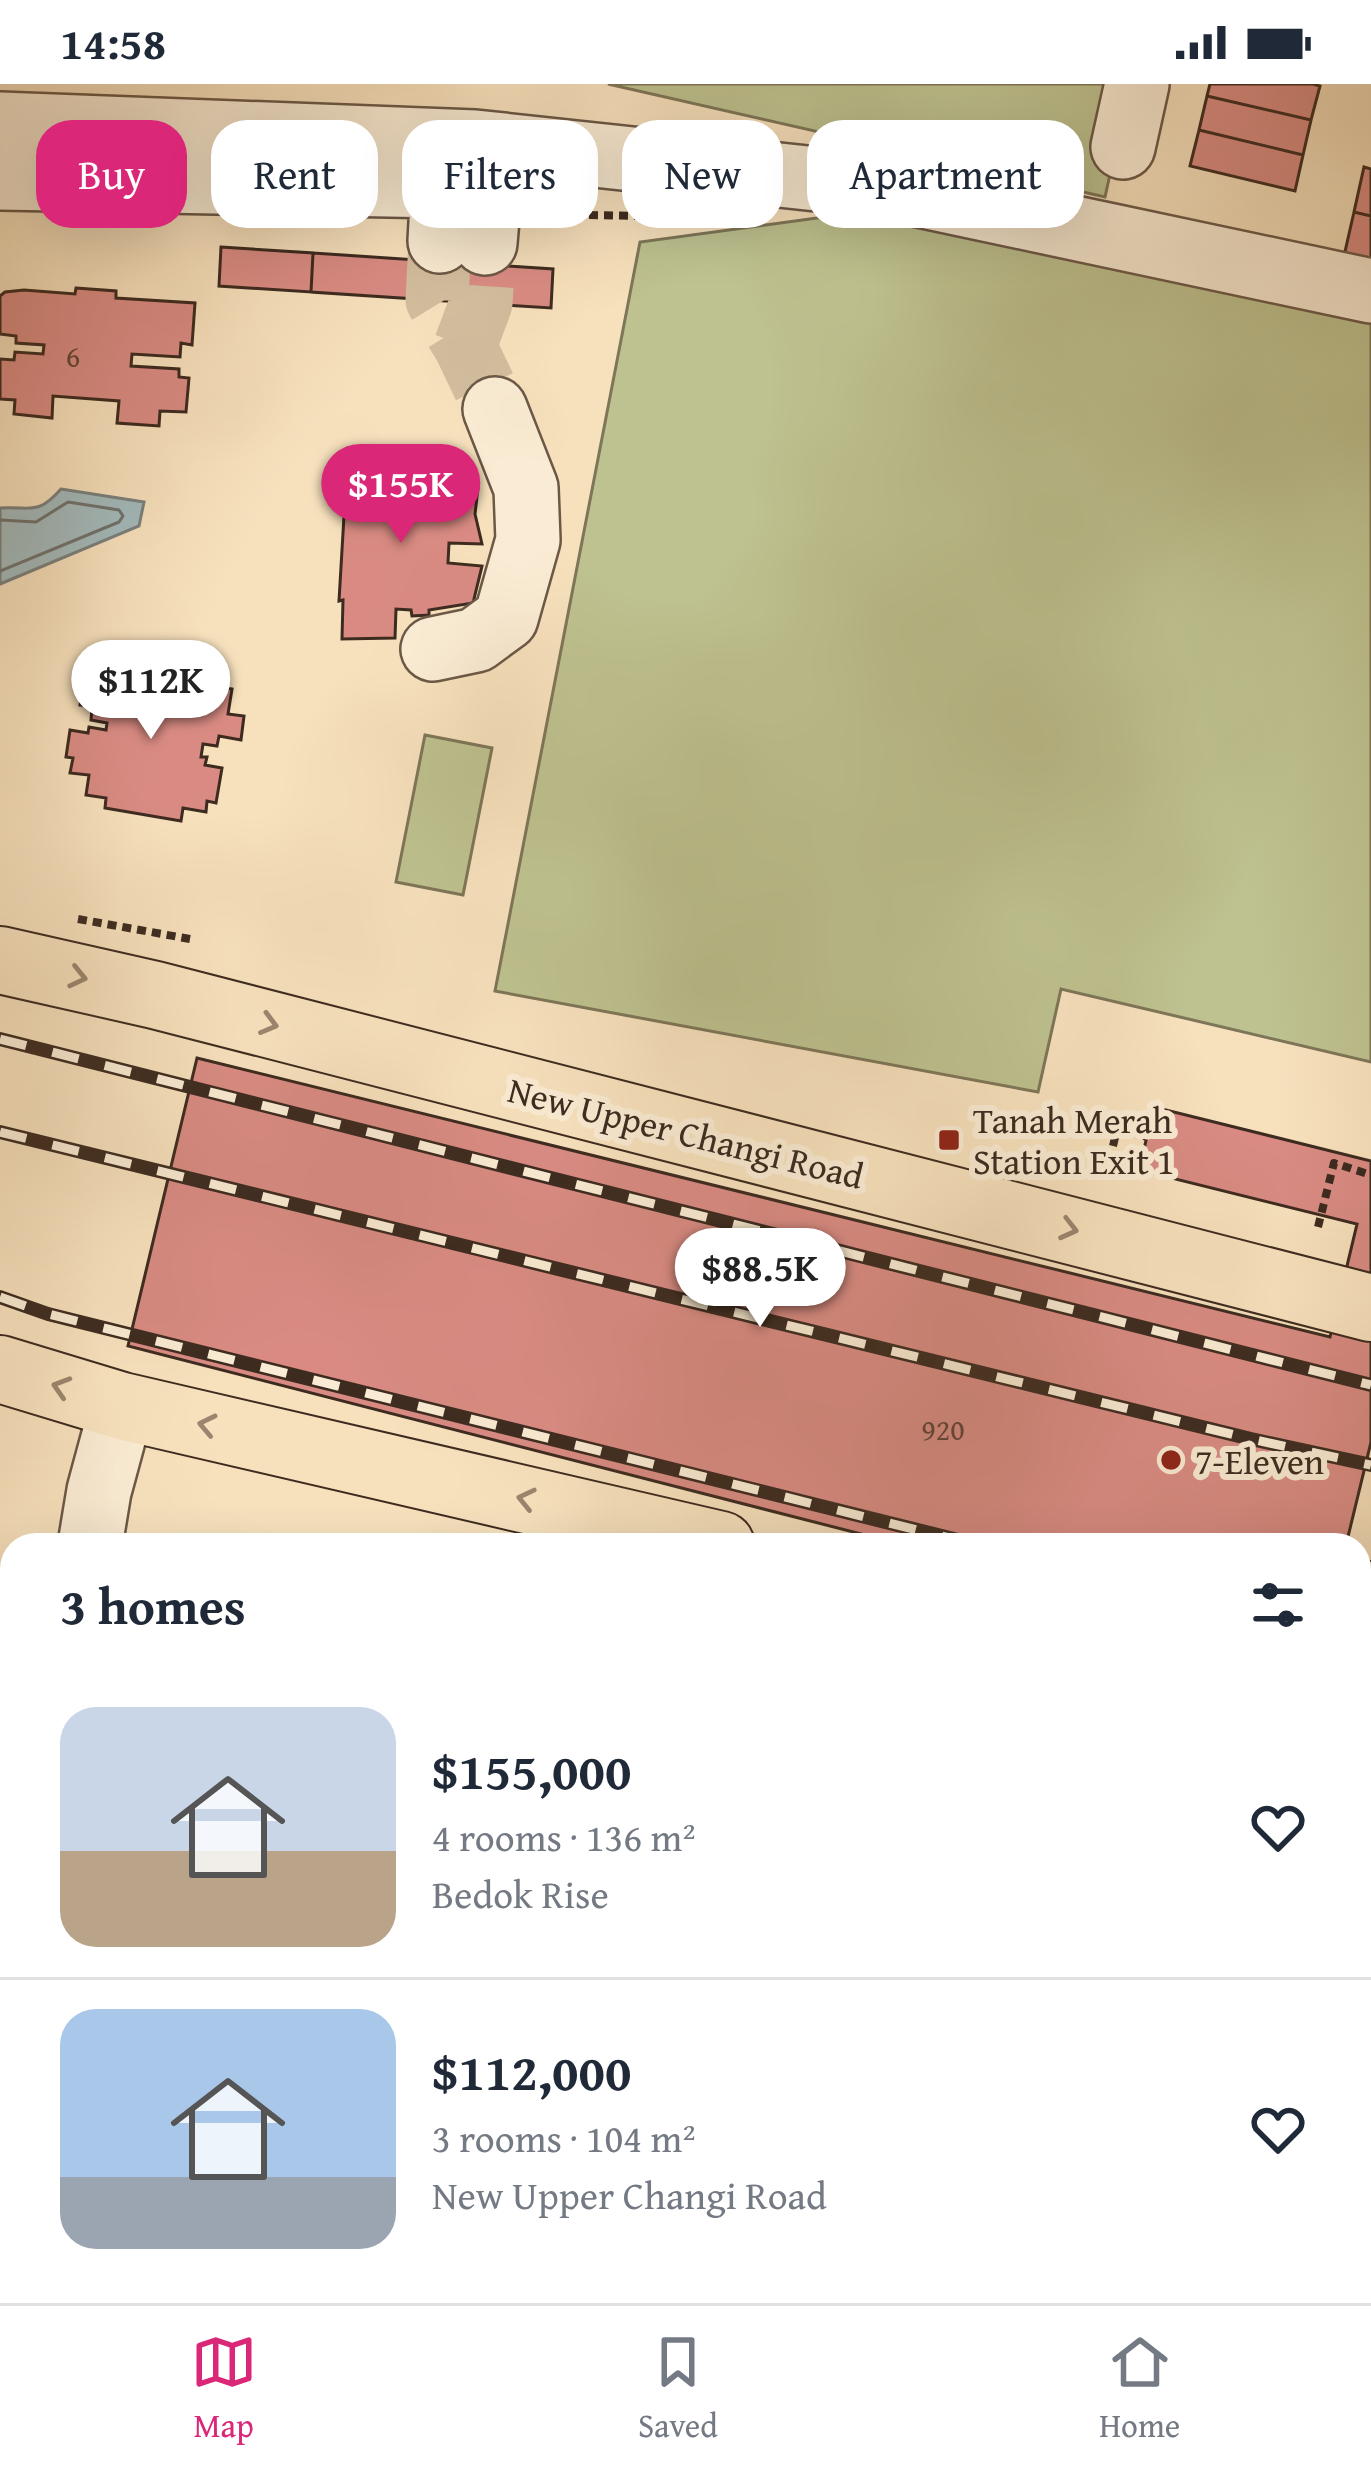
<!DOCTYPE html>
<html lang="en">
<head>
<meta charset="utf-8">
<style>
  :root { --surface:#fff; --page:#f2f2f3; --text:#1f2937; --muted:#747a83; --line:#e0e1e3; --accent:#db2777 }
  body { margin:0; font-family:"Gentium Book Plus",serif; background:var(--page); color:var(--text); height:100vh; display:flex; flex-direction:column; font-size:45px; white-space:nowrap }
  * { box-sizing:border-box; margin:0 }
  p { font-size:39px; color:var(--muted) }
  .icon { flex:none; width:66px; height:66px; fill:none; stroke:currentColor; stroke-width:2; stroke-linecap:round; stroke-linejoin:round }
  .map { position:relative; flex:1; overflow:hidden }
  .drawer { position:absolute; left:0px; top:1449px; width:1371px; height:771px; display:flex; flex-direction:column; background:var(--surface); border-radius:36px 36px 0 0; box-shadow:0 12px 48px #0002 }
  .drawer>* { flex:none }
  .hud { position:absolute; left:36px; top:36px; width:1299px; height:108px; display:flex; gap:24px }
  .price { position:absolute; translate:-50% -102px; padding:0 27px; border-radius:42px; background:#fff; color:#222; font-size:39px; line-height:78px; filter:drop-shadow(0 3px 6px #0008) }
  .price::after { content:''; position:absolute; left:50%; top:72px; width:36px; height:27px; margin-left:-18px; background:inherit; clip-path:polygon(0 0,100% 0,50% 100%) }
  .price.on { background:var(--accent); color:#fff }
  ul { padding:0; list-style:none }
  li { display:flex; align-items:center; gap:36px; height:300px; padding:0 60px }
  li+li { border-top:3px solid var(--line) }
  li span { display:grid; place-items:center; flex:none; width:336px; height:240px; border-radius:36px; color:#555 }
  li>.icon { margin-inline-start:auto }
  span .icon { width:144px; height:144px; fill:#fffc; stroke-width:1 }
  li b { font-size:51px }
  h2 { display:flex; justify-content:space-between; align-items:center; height:144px; padding:0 60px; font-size:51px }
  .tag { padding:0 42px; border-radius:36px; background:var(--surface); box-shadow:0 12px 48px #0002; font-size:42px; line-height:108px }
  .tag.on { background:var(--accent); color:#fff }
  .status { display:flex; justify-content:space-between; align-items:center; height:84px; padding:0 60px; background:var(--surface); direction:ltr }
  .status svg { height:33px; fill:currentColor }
  .menu { display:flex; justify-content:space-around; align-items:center; height:168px; border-top:3px solid var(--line); background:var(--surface); font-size:33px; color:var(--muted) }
  .menu a { display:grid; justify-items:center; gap:6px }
  .menu .on { color:var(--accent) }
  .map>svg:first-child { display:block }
</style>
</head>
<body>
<div class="status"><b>14:58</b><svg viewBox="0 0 49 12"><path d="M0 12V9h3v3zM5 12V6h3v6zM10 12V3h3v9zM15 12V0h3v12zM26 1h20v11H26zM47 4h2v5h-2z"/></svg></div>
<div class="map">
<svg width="1371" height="2219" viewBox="0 0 1371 2219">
  <rect width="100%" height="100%" fill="#f7e1bd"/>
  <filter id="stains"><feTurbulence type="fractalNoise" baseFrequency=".00167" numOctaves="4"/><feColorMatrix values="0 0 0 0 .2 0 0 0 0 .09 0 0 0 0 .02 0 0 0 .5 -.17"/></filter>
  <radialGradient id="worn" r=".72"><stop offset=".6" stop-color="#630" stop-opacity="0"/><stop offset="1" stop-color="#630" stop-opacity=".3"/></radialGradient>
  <!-- green -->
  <path fill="#bec290" stroke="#7e7658" stroke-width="3" d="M608 0H1130L1105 113Z
    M868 127 1371 236V978L1061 905 1038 1008 495 907 640 158Z
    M425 651 492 664 463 811 396 798Z
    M0 1587 12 1590V2208H69L70 2219H0Z"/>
  <!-- water -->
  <path fill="#a3babc" stroke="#7a817e" stroke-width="3" d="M61 405 144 418 139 442 0 500V424C32 422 37 432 61 405Z"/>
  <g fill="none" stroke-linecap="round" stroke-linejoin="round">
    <!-- shore -->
    <path stroke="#70726e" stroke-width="3" d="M0 436 36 438 68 418 119 426 123 432 119 438 0 487"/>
  </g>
  <!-- building -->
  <path fill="#d98b83" stroke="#3d2b20" stroke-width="3" d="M1210 0H1313L1320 2 1311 36 1207 12Z
    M1207 12 1311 36 1303 71 1199 46Z
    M1199 46 1303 71 1295 107 1190 82Z
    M1364 83 1371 85V132L1354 128Z
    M1354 128 1371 132V178L1344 172Z
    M221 163 313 169 311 208 219 202Z
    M313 169 553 185 551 224 311 208Z
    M76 204 116 207V214L195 219 192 261 181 259 180 273 132 270 131 282 179 285V293L189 294 186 328 160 327 159 342 117 339 119 317 53 312 52 334 14 330 15 316 0 315V275L14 276 15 268 43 270 44 261 16 259V252L0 250V212L5 208 24 206 75 210Z
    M348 364 377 365 376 373H401L400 400 478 404 475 430 482 460 449 459 448 479 482 482 473 519 429 526V531L412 532 411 526 396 525 395 554 342 555 343 516 339 517Z
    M86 581 232 605 228 630 244 632 241 656 219 652 217 662 203 660 201 673H207L205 681 222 684 216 719 207 717 206 728 183 724 181 737 105 724 106 714 86 711 89 691 70 689 73 674 66 673 70 646 88 649 89 643 106 646 107 639 91 636 92 623 80 621Z
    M197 974 1330 1253 1357 1140 1139 1086 1154 1023 1371 1077V1358L1346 1461H904L128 1262Z
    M1359 1767 1371 1770V2164L1359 2161Z
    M1359 1955 1371 1958V2035L1364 2033 1361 2046Z
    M1359 2078 1369 2081 1359 2119Z"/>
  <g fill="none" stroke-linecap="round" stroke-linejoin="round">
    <!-- minor-tunnel -->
    <path stroke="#d2bd9e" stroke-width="63" stroke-dasharray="63 32" stroke-linecap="butt" d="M440 157 437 216 465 262 495 325
      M465 262 481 219 485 159"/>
    <!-- minor casing -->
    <g stroke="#6c5847" stroke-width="68">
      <path id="minor" d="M0 40 475 58 872 101 1371 207
        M1123 63 1137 0
        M467 68C496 87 487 128 485 159
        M0 94 552 104
        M440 157 443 102
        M433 565 476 556 506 534 528 456 526 404 495 325
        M90 1461 99 1407 122 1322
        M80 2208 81 2219
        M859 2208 905 2219
        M1037 2208 1064 2219"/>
    </g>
    <!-- major casing -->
    <g stroke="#3d2b20" stroke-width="70">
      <path id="major" d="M0 876 155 911 1371 1224
        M0 1285 122 1322 721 1461
        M1359 1560 1371 1511
        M1359 1612 1371 1614"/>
    </g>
    <!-- path -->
    <path stroke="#3d2b20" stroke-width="8" stroke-dasharray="9 6" stroke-linecap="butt" d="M589 131 646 132
      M78 835 190 855
      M1113 1062 1117 1045 1147 1053
      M1318 1143 1334 1079 1371 1091
      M0 1568 12 1573
      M0 1939 12 1940
      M0 2104 12 2105
      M741 2208 795 2219
      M0 2216 23 2208"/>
    <!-- minor -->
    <use href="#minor" stroke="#faecd4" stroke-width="63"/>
    <!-- major -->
    <use href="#major" stroke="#f7e1bd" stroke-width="66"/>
    <!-- rail casing -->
    <g stroke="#3d2b20" stroke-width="14">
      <path id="rail" d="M0 955 1371 1301
        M0 1048 1251 1355 1371 1381
        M0 1213 48 1230 978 1461
        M1359 1556 1371 1559"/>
    </g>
    <!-- rail -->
    <use href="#rail" stroke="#faecd4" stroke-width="9" stroke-dasharray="27" stroke-linecap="butt"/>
  </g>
  <!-- one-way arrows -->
  <defs><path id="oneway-chevron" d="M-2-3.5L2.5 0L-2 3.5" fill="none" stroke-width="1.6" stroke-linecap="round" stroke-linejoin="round" transform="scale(3)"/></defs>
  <g stroke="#9a866e">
    <use href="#oneway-chevron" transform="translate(78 893) rotate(13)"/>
    <use href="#oneway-chevron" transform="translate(269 940) rotate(15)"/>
    <use href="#oneway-chevron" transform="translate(1069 1145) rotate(14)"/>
    <use href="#oneway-chevron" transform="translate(61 1303) rotate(-163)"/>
    <use href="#oneway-chevron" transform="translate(207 1341) rotate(-168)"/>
    <use href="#oneway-chevron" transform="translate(526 1415) rotate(-167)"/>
  </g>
  <!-- markers -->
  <g fill="#8f2418" stroke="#faecd4" stroke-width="4.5">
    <rect x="937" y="1044" width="24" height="24" rx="6"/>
    <circle cx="1171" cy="1376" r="12"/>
  </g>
  <g text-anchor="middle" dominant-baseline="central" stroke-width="12" stroke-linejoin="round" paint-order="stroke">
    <!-- number labels -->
    <g font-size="30" fill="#644339">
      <text x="73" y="272">6</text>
      <text x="943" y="1345">920</text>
    </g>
    <!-- poi labels -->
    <g font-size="36" fill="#3d2b20" stroke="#faecd4" text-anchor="start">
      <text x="973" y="1035">Tanah Merah<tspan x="973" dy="41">Station Exit 1</tspan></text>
      <text x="1195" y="1376">7-Eleven</text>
    </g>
    <!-- street labels -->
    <g font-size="36" fill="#3d2b20" stroke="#faecd4">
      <text transform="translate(686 1048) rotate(14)">New Upper Changi Road</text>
    </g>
  </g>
  <rect width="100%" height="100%" filter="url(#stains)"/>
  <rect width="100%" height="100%" fill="url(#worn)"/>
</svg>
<b class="price on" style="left:401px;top:462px">$155K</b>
<b class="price" style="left:151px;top:658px">$112K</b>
<b class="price" style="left:760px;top:1246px">$88.5K</b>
<div class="hud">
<a class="tag on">Buy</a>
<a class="tag">Rent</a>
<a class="tag">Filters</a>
<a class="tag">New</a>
<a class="tag">Apartment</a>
</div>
<section class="drawer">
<h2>3 homes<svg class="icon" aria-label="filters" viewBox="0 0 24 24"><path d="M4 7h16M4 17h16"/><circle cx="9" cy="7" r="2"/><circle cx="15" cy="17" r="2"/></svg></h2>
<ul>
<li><span style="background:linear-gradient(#c9d6e8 60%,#b9a48a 0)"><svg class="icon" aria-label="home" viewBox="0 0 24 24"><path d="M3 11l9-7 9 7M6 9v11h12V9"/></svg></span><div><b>$155,000</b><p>4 rooms · 136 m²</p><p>Bedok Rise</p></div><svg class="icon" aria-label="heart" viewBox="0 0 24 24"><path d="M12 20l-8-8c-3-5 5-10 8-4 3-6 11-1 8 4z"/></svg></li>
<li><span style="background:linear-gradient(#a9c7e8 70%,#9aa5b1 0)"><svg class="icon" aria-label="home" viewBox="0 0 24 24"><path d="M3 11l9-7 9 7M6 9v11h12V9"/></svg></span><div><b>$112,000</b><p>3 rooms · 104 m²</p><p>New Upper Changi Road</p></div><svg class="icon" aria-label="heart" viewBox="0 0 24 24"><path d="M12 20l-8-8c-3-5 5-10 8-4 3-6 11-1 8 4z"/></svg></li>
</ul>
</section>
</div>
<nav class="menu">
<a class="on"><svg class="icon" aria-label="map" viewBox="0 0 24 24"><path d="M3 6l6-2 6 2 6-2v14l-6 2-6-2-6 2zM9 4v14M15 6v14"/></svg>Map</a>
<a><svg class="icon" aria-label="saved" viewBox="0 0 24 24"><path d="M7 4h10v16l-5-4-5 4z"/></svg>Saved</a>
<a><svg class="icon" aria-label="home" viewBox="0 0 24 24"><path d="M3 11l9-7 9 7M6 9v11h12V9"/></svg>Home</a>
</nav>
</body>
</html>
